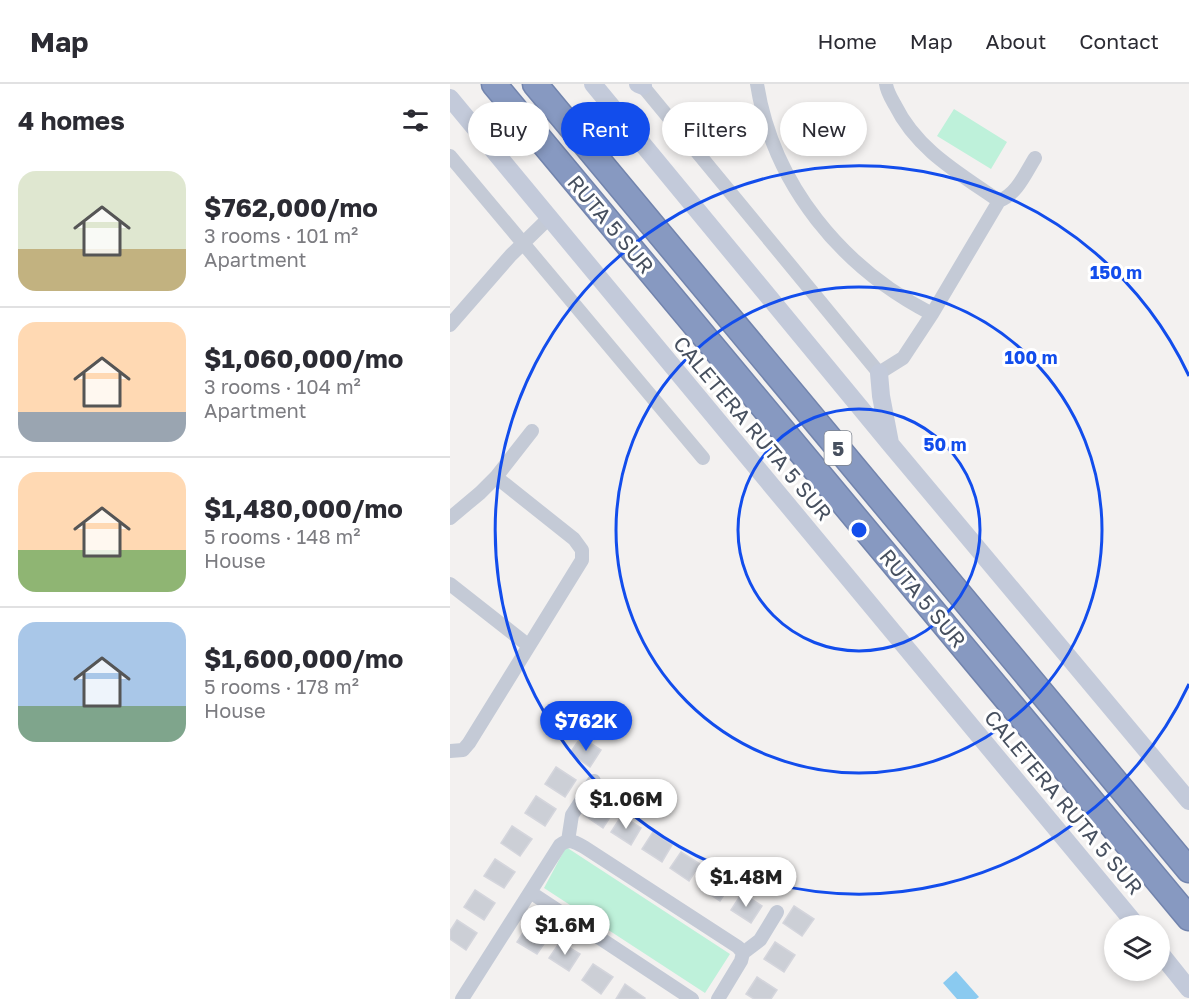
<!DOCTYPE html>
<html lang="en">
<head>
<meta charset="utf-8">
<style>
  :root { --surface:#fff; --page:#f7f7f7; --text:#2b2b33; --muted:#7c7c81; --line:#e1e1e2; --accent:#124dec }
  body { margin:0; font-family:"Golos Text",sans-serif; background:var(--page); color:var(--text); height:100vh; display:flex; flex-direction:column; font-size:22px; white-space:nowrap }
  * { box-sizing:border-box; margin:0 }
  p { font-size:20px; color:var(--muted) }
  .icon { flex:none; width:33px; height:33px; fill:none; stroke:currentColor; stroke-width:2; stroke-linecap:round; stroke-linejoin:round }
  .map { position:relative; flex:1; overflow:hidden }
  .side { display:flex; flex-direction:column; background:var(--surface); width:450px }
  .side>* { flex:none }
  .guide { position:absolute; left:18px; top:18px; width:570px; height:54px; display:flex; gap:12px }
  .tools { position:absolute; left:654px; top:831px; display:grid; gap:12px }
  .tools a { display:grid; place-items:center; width:66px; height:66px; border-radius:50%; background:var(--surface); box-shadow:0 3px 9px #0003; font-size:30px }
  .price { position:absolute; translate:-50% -51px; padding:0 14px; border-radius:21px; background:#fff; color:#222; font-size:20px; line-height:39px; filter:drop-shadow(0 2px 3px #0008) }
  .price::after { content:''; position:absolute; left:50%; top:36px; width:18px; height:14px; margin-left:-9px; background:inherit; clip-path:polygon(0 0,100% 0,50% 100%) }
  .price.selected { background:var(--accent); color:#fff }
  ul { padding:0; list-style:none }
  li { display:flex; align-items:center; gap:18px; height:150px; padding:0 18px }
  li+li { border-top:2px solid var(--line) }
  li span { display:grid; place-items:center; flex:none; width:168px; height:120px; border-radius:18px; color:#555 }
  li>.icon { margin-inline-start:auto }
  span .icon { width:72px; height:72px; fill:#fffc; stroke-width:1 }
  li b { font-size:26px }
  h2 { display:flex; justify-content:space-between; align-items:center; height:72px; padding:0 18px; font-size:26px }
  .chip { padding:0 21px; border-radius:27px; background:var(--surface); box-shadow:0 3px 9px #0003; font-size:21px; line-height:54px }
  .chip.selected { background:var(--accent); color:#fff }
  header { display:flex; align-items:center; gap:36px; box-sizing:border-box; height:84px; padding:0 30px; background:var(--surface); border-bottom:2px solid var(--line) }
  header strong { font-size:28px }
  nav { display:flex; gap:33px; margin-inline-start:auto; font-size:21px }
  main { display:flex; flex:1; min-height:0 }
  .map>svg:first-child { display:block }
</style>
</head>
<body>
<header>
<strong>Map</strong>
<nav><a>Home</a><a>Map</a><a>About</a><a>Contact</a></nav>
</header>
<main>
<section class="side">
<h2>4 homes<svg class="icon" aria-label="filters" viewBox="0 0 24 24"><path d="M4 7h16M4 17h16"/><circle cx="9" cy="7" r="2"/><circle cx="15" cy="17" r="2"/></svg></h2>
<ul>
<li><span style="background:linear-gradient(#dfe7d0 65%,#c2b280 0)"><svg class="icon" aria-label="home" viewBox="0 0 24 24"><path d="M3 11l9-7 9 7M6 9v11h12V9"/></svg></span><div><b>$762,000/mo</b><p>3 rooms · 101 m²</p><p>Apartment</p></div></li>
<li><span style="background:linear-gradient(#ffd9b3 75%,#9aa5b1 0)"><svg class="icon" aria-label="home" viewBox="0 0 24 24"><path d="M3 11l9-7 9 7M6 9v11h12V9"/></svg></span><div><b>$1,060,000/mo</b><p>3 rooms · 104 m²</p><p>Apartment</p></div></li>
<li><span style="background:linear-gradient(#ffd9b3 65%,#8fb573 0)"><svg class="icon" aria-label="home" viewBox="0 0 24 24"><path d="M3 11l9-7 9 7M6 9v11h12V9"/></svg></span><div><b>$1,480,000/mo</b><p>5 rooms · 148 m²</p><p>House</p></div></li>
<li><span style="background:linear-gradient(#a9c7e8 70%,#7fa58c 0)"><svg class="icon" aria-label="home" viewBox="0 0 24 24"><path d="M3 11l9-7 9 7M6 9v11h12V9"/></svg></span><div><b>$1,600,000/mo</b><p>5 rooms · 178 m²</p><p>House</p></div></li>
</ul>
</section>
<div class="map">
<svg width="739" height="915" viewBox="0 0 739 915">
  <rect width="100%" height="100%" fill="#f3f1f0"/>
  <!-- green -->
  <path fill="#bef1da" d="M504 25 557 58 541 85 487 52Z
    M116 763 280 870 255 909 94 804Z"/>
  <!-- water -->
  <path fill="#8acaf0" d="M506 887 529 913 526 915H507L493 899Z"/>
  <!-- building -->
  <path fill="#cccfd6" stroke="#d4d5dc" stroke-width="1.5" d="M131 653 151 666 140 683 120 669Z
    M106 683 126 696 115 713 95 700Z
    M86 712 106 725 95 742 75 729Z
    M144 714 164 727 153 744 134 731Z
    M172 731 191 744 181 761 161 748Z
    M62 742 82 755 70 772 51 759Z
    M203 748 222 761 212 778 192 765Z
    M231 768 250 780 239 797 220 784Z
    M45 775 65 788 54 804 34 792Z
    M261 787 281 800 270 817 250 804Z
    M25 806 45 819 34 836 14 823Z
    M292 809 312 822 301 839 281 826Z
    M344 822 364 835 352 852 333 839Z
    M7 836 27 849 16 866 0 855V847Z
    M78 841 98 854 87 870 67 858Z
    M110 858 130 870 119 887 99 874Z
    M325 858 345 871 334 888 314 875Z
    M143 880 163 893 151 910 132 896Z
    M307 893 327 906 321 915H304L296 910Z
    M175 900 195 914 194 915H166Z"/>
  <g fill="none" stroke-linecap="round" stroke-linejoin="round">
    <!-- highway casing -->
    <g stroke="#7284ad" stroke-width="27">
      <path id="highway" d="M44 0 739 834
        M85 0 739 786"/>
    </g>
    <!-- street -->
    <path stroke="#c4cad6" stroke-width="14" d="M191 0 429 289 453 274 482 230 549 117C567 110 575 90 585 74
      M307 0C323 101 392 184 482 230
      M436 0C437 8 441 14 445 21 467 66 509 89 549 117
      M0 72 253 374
      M0 241 61 171 100 133
      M0 434 30 409 46 393 82 347
      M0 500 79 562
      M0 667 13 666 19 659 132 476V466L124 455 46 393
      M118 757 122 731 144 697
      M80 808 242 915
      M12 915 110 761C119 754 125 758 134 763L288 863 293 869
      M268 915 291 877 293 869 310 856 327 828"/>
    <!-- secondary -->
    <path stroke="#c3cada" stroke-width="18" d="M143 0 441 361 739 717
      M188 0 193 2
      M0 14 687 842
      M429 289 431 312 440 359
      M710 869 739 905"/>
    <!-- highway -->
    <use href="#highway" stroke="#8799c1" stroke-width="24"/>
  </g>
  <!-- distance rings -->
  <g fill="none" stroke="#124dec" stroke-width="3">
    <circle cx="409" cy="446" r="121"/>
    <circle cx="409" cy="446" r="243"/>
    <path d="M739 600A364 364 0 1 1 739 292"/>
  </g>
  <g text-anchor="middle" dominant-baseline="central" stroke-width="6" stroke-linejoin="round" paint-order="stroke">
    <!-- shield labels -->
    <rect fill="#fff" stroke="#7e848f" stroke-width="1.5" x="374.5" y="347" width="27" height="34" rx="4.5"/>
    <g font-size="20" font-weight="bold" fill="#47505f">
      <text x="388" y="364">5</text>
    </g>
    <!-- street labels -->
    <g font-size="21" fill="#47505f" stroke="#fff">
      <text transform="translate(161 140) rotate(50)">RUTA 5 SUR</text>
      <text transform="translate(303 344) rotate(50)">CALETERA RUTA 5 SUR</text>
      <text transform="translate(473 514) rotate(50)">RUTA 5 SUR</text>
      <text transform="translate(614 718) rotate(50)">CALETERA RUTA 5 SUR</text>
    </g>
  </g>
  <circle cx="409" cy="446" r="9" fill="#124dec" stroke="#fff" stroke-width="3"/>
  <g font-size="18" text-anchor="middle" font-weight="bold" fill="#124dec" stroke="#fff" stroke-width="6" stroke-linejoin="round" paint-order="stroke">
    <text x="666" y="195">150 m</text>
    <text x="581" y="280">100 m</text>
    <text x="495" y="367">50 m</text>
  </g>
</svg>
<div class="tools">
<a><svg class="icon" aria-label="layers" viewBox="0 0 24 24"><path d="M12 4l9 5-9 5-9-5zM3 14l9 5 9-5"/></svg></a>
</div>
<b class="price selected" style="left:136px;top:668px">$762K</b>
<b class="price" style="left:176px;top:746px">$1.06M</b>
<b class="price" style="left:296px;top:824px">$1.48M</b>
<b class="price" style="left:115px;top:872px">$1.6M</b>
<div class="guide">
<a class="chip">Buy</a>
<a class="chip selected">Rent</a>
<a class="chip">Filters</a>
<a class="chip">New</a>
</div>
</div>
</main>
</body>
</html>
